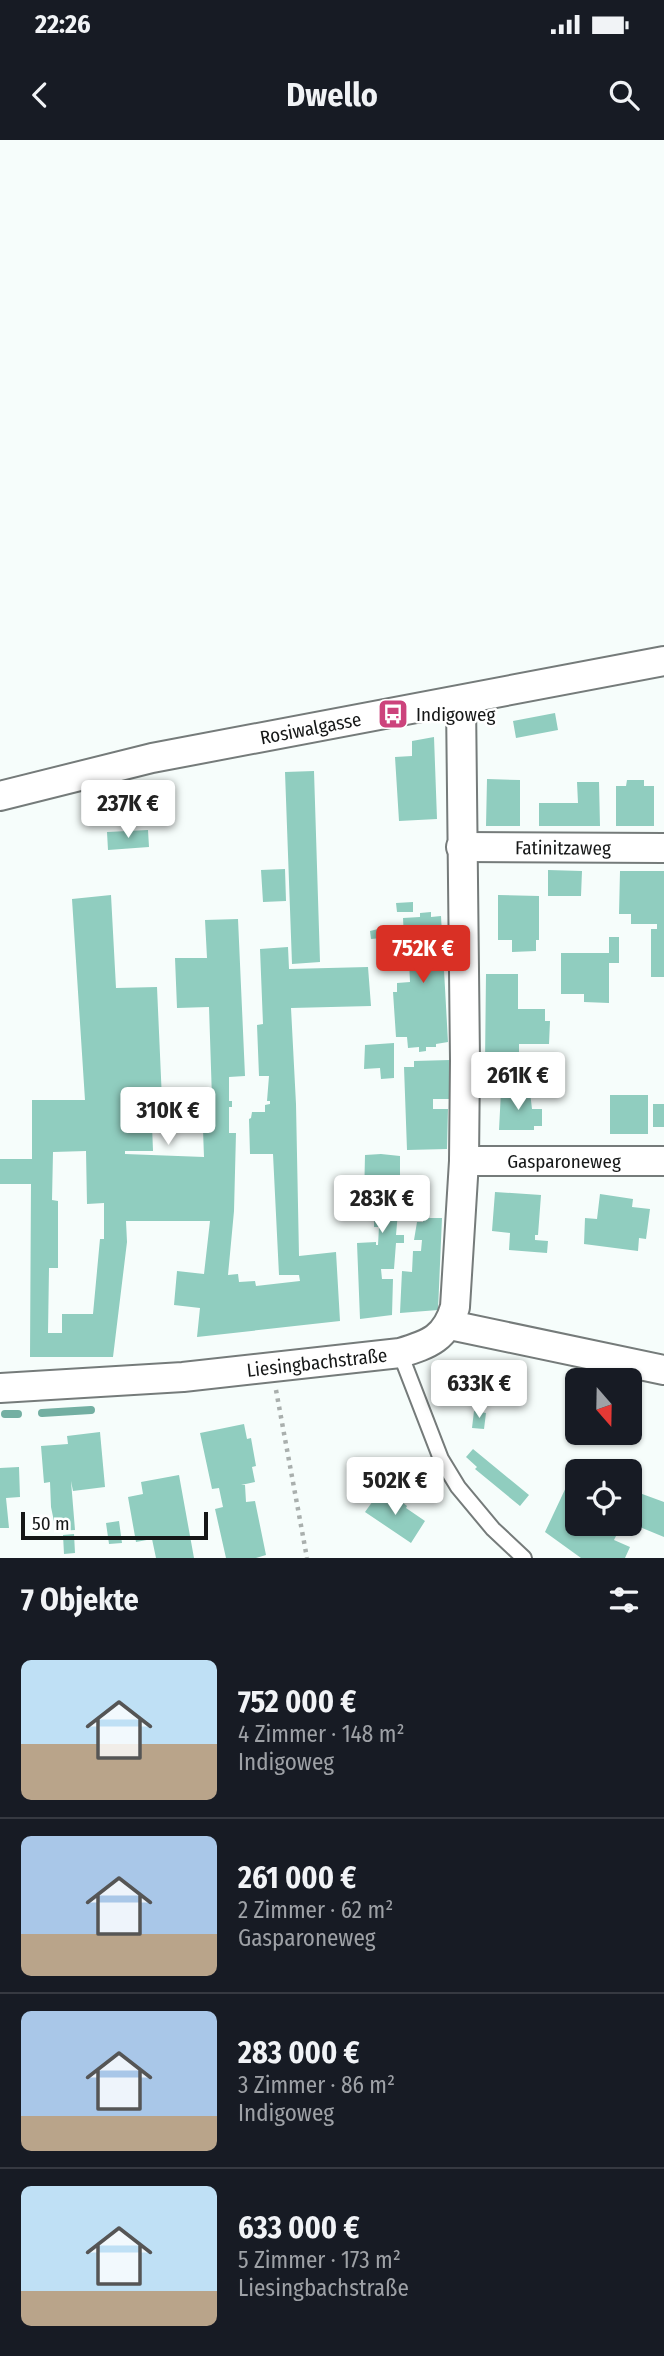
<!DOCTYPE html>
<html lang="de">
<head>
<meta charset="utf-8">
<style>
  :root { --surface:#171b24; --page:#20242c; --text:#f1f3f6; --muted:#9ea1a6; --line:#363941; --accent:#d93025 }
  body { margin:0; font-family:"Fira Sans Condensed",sans-serif; background:var(--page); color:var(--text); height:100vh; display:flex; flex-direction:column; font-size:26px; white-space:nowrap }
  * { box-sizing:border-box; margin:0 }
  p { font-size:23px; color:var(--muted) }
  .icon { flex:none; width:38px; height:38px; fill:none; stroke:currentColor; stroke-width:2; stroke-linecap:round; stroke-linejoin:round }
  .map { position:relative; height:1418px; overflow:hidden }
  .panel { display:flex; flex-direction:column; background:var(--surface); flex:1 }
  .panel>* { flex:none }
  .needle { width:46px; rotate:160deg }
  .tools { position:absolute; left:565px; top:1228px; display:grid; gap:14px }
  .tools a { display:grid; place-items:center; width:77px; height:77px; border-radius:10px; background:var(--surface); box-shadow:0 2px 5px #0004; font-size:35px }
  .scale { position:absolute; left:21px; bottom:18px; width:187px; box-sizing:border-box; padding-left:7px; border:4px solid #151717; border-top:0; font-size:19px; line-height:24px; white-space:nowrap; color:#151717; -webkit-text-stroke:5px #fff; paint-order:stroke }
  .price { position:absolute; translate:-50% -60px; padding:0 16px; border-radius:7px; background:#fff; color:#222; font-size:23px; line-height:46px; filter:drop-shadow(0 2px 4px #0008) }
  .price::after { content:''; position:absolute; left:50%; top:42px; width:21px; height:16px; margin-left:-10px; background:inherit; clip-path:polygon(0 0,100% 0,50% 100%) }
  .price.on { background:var(--accent); color:#fff }
  ul { padding:0; list-style:none }
  li { display:flex; align-items:center; gap:21px; height:175px; padding:0 21px }
  li+li { border-top:2px solid var(--line) }
  li span { display:grid; place-items:center; flex:none; width:196px; height:140px; border-radius:10px; color:#555 }
  li>.icon { margin-inline-start:auto }
  span .icon { width:84px; height:84px; fill:#fffc; stroke-width:1 }
  li b { font-size:30px }
  h2 { display:flex; justify-content:space-between; align-items:center; height:84px; padding:0 21px; font-size:30px }
  .status { display:flex; justify-content:space-between; align-items:center; height:49px; padding:0 35px; background:var(--surface); direction:ltr }
  .status svg { height:19px; fill:currentColor }
  header { display:flex; justify-content:space-between; align-items:center; height:91px; padding:0 21px; background:var(--surface); font-size:32px; font-weight:700 }
  .map>svg:first-child { display:block }
</style>
</head>
<body>
<div class="status"><b>22:26</b><svg viewBox="0 0 49 12"><path d="M0 12V9h3v3zM5 12V6h3v6zM10 12V3h3v9zM15 12V0h3v12zM26 1h20v11H26zM47 4h2v5h-2z"/></svg></div>
<header><svg class="icon" aria-label="back" viewBox="0 0 24 24"><path d="M15 5l-7 7 7 7"/></svg>Dwello<svg class="icon" aria-label="search" viewBox="0 0 24 24"><circle cx="10" cy="10" r="6"/><path d="M15 15l6 6"/></svg></header>
<div class="map">
<svg width="664" height="1418" viewBox="0 0 664 1418">
  <rect width="100%" height="100%" fill="#f6fdfb"/>
  <g fill="none" stroke-linecap="round" stroke-linejoin="round">
    <!-- stream -->
    <path stroke="#73afa2" stroke-width="8" d="M42 1273 91 1270
      M5 1274H18"/>
  </g>
  <!-- building -->
  <path fill="#90cdbf" fill-rule="evenodd" d="M555 573 558 590 516 598 513 581Z
    M434 597 437 679 399 681 395 617 412 616V601Z
    M314 631 320 822 292 824 285 632Z
    M487 639 520 640V686H486Z
    M627 640H644V646H654V686H616V646H626Z
    M577 642H599L600 686H539V663H578Z
    M148 690 149 707 108 710 107 692Z
    M285 729 286 761 263 762 261 730Z
    M548 730 582 731 581 756H548Z
    M620 731H664V837H651V789H657V784H631V774H619Z
    M111 755 116 848 157 847 162 960H151L153 1011H125V1014L204 1017 203 990 213 989 209 867 177 868 175 818H207L205 780 238 779 245 936 229 937V961H232V967H229V993H236L234 1071 228 1135 238 1134 239 1142 255 1141 256 1146 300 1141 299 1135H279L273 1014H250L249 979 251 978 252 972H265V965L270 964V961H267L269 936H259L257 885 263 884 260 809 288 807 289 829 368 827 371 866 291 868 296 964 299 1116 336 1112 340 1181 197 1197 200 1168 174 1165 177 1131 204 1134 210 1081H126L127 1102 113 1217H30L31 1044H0V1019H32V960H85L72 759ZM86 1011 87 1064 104 1063V1099H100L93 1174H62V1193H48L49 1128H58V1061L52 1060 53 1012Z
    M498 755 539 756V800H536V811L512 812V800H498Z
    M413 762V772H397L396 763Z
    M431 772V777L441 776 448 902 436 904V907H426V911L419 912V907L408 908 407 897H396L393 852H397V843L410 842 409 821 405 820 403 778 420 777V773Z
    M386 787 387 799H393V808L382 809V798L371 799 370 791Z
    M609 797H619V823H609V863L584 862V854H561V813H609Z
    M486 834H518V869H545V881H550L549 904H519V932H494V923H485Z
    M394 903V938L381 939 380 928 364 929 365 905Z
    M450 920 449 959H433V969H448L447 1009 407 1010 404 927H414V921Z
    M501 951 530 952 532 969H542V986H534V990H499Z
    M610 955H648V994H610Z
    M653 964H664V987H653Z
    M381 1014 400 1016V1048L411 1049 410 1054 420 1055 419 1073 398 1072 396 1095H404V1103H396L394 1129H381L382 1139H393L392 1175 360 1179 357 1103 376 1102V1105H378L379 1087H374V1064L398 1065 400 1056H386V1051L378 1052V1040L382 1038H375L374 1061 364 1060 365 1015Z
    M495 1052 541 1055 538 1095H535V1100L548 1101 547 1113 509 1110 510 1093 492 1091Z
    M600 1054 633 1059 632 1067 650 1069 646 1099 639 1098 638 1111 584 1104 585 1078 597 1079Z
    M423 1078H442L438 1170 400 1173 402 1131 412 1132 413 1111H421L422 1100H414L417 1082H423Z
    M474 1271 486 1273 484 1289 472 1288Z
    M244 1284 247 1299 251 1298 256 1326 252 1327 255 1342 241 1345H245L246 1362 255 1361 266 1415 256 1418H226L215 1369 223 1367 219 1348 212 1349 200 1293Z
    M100 1292 105 1347 73 1351 71 1341 75 1390 56 1391 51 1367 50 1342 44 1343 41 1306 68 1304 67 1296Z
    M473 1309 529 1355 520 1366 475 1329 477 1327 466 1317Z
    M576 1326 587 1332H578V1384H622L614 1400 630 1407 625 1418H581L545 1392Z
    M19 1327 20 1357 6 1358 9 1388H0V1328Z
    M179 1335 194 1418H156L152 1399 136 1402 128 1357 143 1354 141 1342Z
    M380 1351 400 1365 402 1362 407 1366 406 1368 425 1381 411 1403 365 1372Z
    M634 1351 664 1362V1397L630 1383V1352L633 1354Z
    M119 1381 122 1403 109 1404 106 1383Z
    M74 1394 75 1413 64 1414 63 1395Z"/>
  <g fill="none" stroke-linecap="round" stroke-linejoin="round">
    <!-- lane casing -->
    <g stroke="#757b7a" stroke-width="18">
      <path id="lane" d="M400 1213 441 1319 458 1347 493 1389 524 1418"/>
    </g>
    <!-- street casing -->
    <g stroke="#757b7a" stroke-width="32">
      <g id="street">
        <path id="s1" d="M0 656 152 618 664 521"/>
        <path id="s2" d="M461 707 664 708"/>
        <path id="s3" d="M464 1021H664"/>
        <path d="M450 1185 664 1230"/>
        <path id="s4" d="M0 1248 183 1237 400 1213C430 1204 446 1198 455 1167L464 1021 465 921 461 561"/>
      </g>
    </g>
    <!-- path -->
    <path stroke="#a9afad" stroke-width="4.5" stroke-dasharray="3.5 5" stroke-linecap="butt" d="M276 1250 307 1418"/>
    <!-- lane -->
    <use href="#lane" stroke="#fff" stroke-width="14"/>
    <!-- street -->
    <use href="#street" stroke="#fff" stroke-width="28"/>
  </g>
  <!-- icons -->
  <defs>
    <g id="bus-square" transform="scale(1.575)"><rect x="-9" y="-9" width="18" height="18" rx="4" fill="#cc437c" stroke="#fff"/><path d="M-5-6H5V4H4V6H2V4H-2V6H-4V4H-5ZM-3.5-4V0h7V-4ZM-3.5 1.2v1.5H-2V1.2ZM2 1.2v1.5H3.5V1.2Z" fill="#fff"/></g>
  </defs>
  <g fill-rule="evenodd">
    <use href="#bus-square" x="393" y="574"/>
  </g>
  <g text-anchor="middle" dominant-baseline="central" stroke-width="5" stroke-linejoin="round" paint-order="stroke">
    <!-- poi labels -->
    <g font-size="19" fill="#151717" stroke="#fff" text-anchor="start">
      <text x="416" y="574">Indigoweg</text>
    </g>
    <!-- street labels -->
    <g font-size="19" fill="#151717" stroke="#fff">
      <text stroke="none"><textPath href="#s1" startOffset="318">Rosiwalgasse</textPath></text>
      <text stroke="none"><textPath href="#s2" startOffset="102">Fatinitzaweg</textPath></text>
      <text stroke="none"><textPath href="#s3" startOffset="100">Gasparoneweg</textPath></text>
      <text stroke="none"><textPath href="#s4" startOffset="318">Liesingbachstraße</textPath></text>
    </g>
  </g>
</svg>
<div class="tools">
<a><svg class="needle" viewBox="-14 -14 28 28"><path d="M0-13l5 13h-10z" fill="#e53935"/><path d="M0 13l5-13h-10z" fill="#9ea1a6"/></svg></a>
<a><svg class="icon" aria-label="locate" viewBox="0 0 24 24"><circle cx="12" cy="12" r="6"/><path d="M12 2v4M12 18v4M2 12h4M18 12h4"/></svg></a>
</div>
<div class="scale">50 m</div>
<b class="price" style="left:128px;top:700px">237K €</b>
<b class="price on" style="left:423px;top:845px">752K €</b>
<b class="price" style="left:518px;top:972px">261K €</b>
<b class="price" style="left:168px;top:1007px">310K €</b>
<b class="price" style="left:382px;top:1095px">283K €</b>
<b class="price" style="left:479px;top:1280px">633K €</b>
<b class="price" style="left:395px;top:1377px">502K €</b>
</div>
<section class="panel">
<h2>7 Objekte<svg class="icon" aria-label="filters" viewBox="0 0 24 24"><path d="M4 7h16M4 17h16"/><circle cx="9" cy="7" r="2"/><circle cx="15" cy="17" r="2"/></svg></h2>
<ul>
<li><span style="background:linear-gradient(#bfe0f5 60%,#b9a48a 0)"><svg class="icon" aria-label="home" viewBox="0 0 24 24"><path d="M3 11l9-7 9 7M6 9v11h12V9"/></svg></span><div><b>752 000 €</b><p>4 Zimmer · 148 m²</p><p>Indigoweg</p></div></li>
<li><span style="background:linear-gradient(#a9c7e8 70%,#b9a48a 0)"><svg class="icon" aria-label="home" viewBox="0 0 24 24"><path d="M3 11l9-7 9 7M6 9v11h12V9"/></svg></span><div><b>261 000 €</b><p>2 Zimmer · 62 m²</p><p>Gasparoneweg</p></div></li>
<li><span style="background:linear-gradient(#a9c7e8 75%,#b9a48a 0)"><svg class="icon" aria-label="home" viewBox="0 0 24 24"><path d="M3 11l9-7 9 7M6 9v11h12V9"/></svg></span><div><b>283 000 €</b><p>3 Zimmer · 86 m²</p><p>Indigoweg</p></div></li>
<li><span style="background:linear-gradient(#bfe0f5 75%,#b9a48a 0)"><svg class="icon" aria-label="home" viewBox="0 0 24 24"><path d="M3 11l9-7 9 7M6 9v11h12V9"/></svg></span><div><b>633 000 €</b><p>5 Zimmer · 173 m²</p><p>Liesingbachstraße</p></div></li>
</ul>
</section>
</body>
</html>
